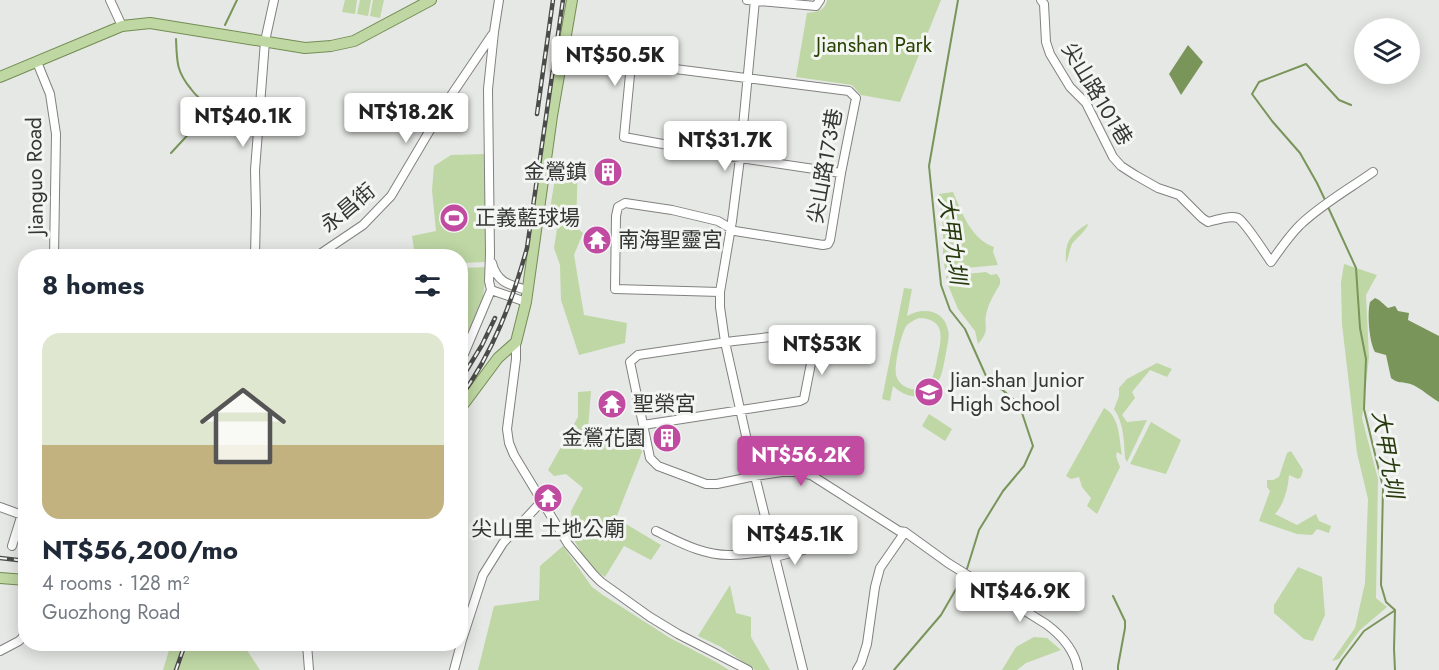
<!DOCTYPE html>
<html lang="en">
<head>
<meta charset="utf-8">
<style>
  :root { --surface:#fff; --page:#f2f2f3; --text:#1f2937; --muted:#747a83; --accent:#c24ba2 }
  body { margin:0; font-family:Jost,"Noto Sans TC",sans-serif; background:var(--page); color:var(--text); height:100vh; display:flex; flex-direction:column; font-size:22px; white-space:nowrap }
  * { box-sizing:border-box; margin:0 }
  p { font-size:20px; color:var(--muted) }
  .icon { flex:none; width:33px; height:33px; fill:none; stroke:currentColor; stroke-width:2; stroke-linecap:round; stroke-linejoin:round }
  .map { position:relative; flex:1; overflow:hidden }
  .drawer { position:absolute; left:18px; top:249px; width:450px; height:402px; display:flex; flex-direction:column; background:var(--surface); border-radius:24px; box-shadow:0 3px 15px #0003 }
  .drawer>* { flex:none }
  .controls { position:absolute; left:1354px; top:18px; display:grid; gap:12px }
  .controls a { display:grid; place-items:center; width:66px; height:66px; border-radius:50%; background:var(--surface); box-shadow:0 3px 15px #0003; font-size:30px }
  .price { position:absolute; translate:-50% -51px; padding:0 14px; border-radius:6px; background:#fff; color:#222; font-size:20px; line-height:39px; filter:drop-shadow(0 2px 3px #0008) }
  .price::after { content:''; position:absolute; left:50%; top:36px; width:18px; height:14px; margin-left:-9px; background:inherit; clip-path:polygon(0 0,100% 0,50% 100%) }
  .price.current { background:var(--accent); color:#fff }
  ul { padding:0; list-style:none }
  li { display:grid; align-content:center; gap:12px; height:318px; padding:0 24px }
  li span { display:grid; place-items:center; height:186px; border-radius:18px; color:#555 }
  li>.icon { margin-inline-start:auto }
  span .icon { width:108px; height:108px; fill:#fffc; stroke-width:1 }
  li b { font-size:26px }
  h2 { display:flex; justify-content:space-between; align-items:center; height:72px; padding:0 24px; font-size:26px }
  .map>svg:first-child { display:block }
</style>
</head>
<body>
<div class="map">
<svg width="1439" height="670" viewBox="0 0 1439 670">
  <rect width="100%" height="100%" fill="#e6e8e5"/>
  <!-- green -->
  <path fill="#bed7a4" fill-rule="evenodd" d="M345 0H357L355 14 342 12Z
    M360 0H371L368 16 357 14Z
    M373 0H384L380 18 370 16Z
    M827 0H941L900 102 861 95 852 85 796 77 807 13C817 12 825 11 827 0Z
    M486 154V262L461 263 460 256H415L412 236 436 231 432 190 434 166 451 155Z
    M558 162H578L576 227 583 233 574 255 584 315 627 323 625 343 579 355 561 300 560 265 554 248 557 229 548 220Z
    M953 192C962 213 971 239 994 247L993 252 998 265 945 270 943 255V228L939 194Z
    M1087 224 1088 225C1084 233 1077 237 1072 244 1069 250 1069 257 1066 263 1065 242 1069 236 1087 224Z
    M1344 264 1377 275 1366 295 1369 357 1362 418 1378 479 1376 598 1387 607 1360 630 1339 659 1332 661 1355 628 1365 583 1368 499 1357 453 1342 324 1341 283Z
    M487 267 483 297 461 348V268Z
    M986 272 991 275 997 274 1000 279V284C995 293 989 302 987 311 982 327 992 328 978 344L975 331 958 309 948 285 946 276Z
    M904 288 912 289 907 316C922 307 944 309 948 330 950 337 947 345 946 353 944 362 943 372 939 380 930 402 908 400 893 386L890 401 882 399ZM919 318C945 319 942 336 938 355 935 369 934 386 918 389 913 390 909 389 904 386 901 384 897 380 896 375 894 367 901 332 907 325 910 322 914 320 919 318Z
    M1157 363 1172 369 1167 377 1150 370 1132 392 1135 398 1122 415 1127 422 1147 420 1127 462 1125 458C1124 442 1124 423 1114 409L1119 396V388L1127 379Z
    M591 391 588 429 637 428 642 452 616 518 661 545 651 560 624 546 605 577 589 566 574 540 571 511 583 488 566 474 554 476 548 470 578 417V392Z
    M1104 408C1120 416 1119 439 1122 455L1117 452 1116 456 1120 467 1097 514 1087 506 1091 498 1082 487 1079 477 1071 479 1066 476Z
    M929 414 952 429 945 441 922 426Z
    M1151 422 1181 440 1166 474 1130 464Z
    M1291 451 1303 470 1301 477 1298 479 1289 475C1288 489 1284 504 1275 514L1297 525 1316 514 1319 521 1331 526 1329 533 1317 529 1312 535 1297 534 1259 521 1270 491 1267 487V480H1273L1279 477 1287 453Z
    M563 546 592 587 603 595 670 638 716 662 729 670H478L494 606 539 600 540 566Z
    M1298 567 1322 577 1325 615 1313 641 1304 639 1274 613V605Z
    M730 585 736 613 751 617V637L770 670H755L721 647 698 636Z
    M1034 637 1047 638 1061 650 1026 663 1017 670H1002L1016 647Z
    M171 644H243L260 670H163Z"/>
  <!-- water -->
  <path fill="#79955a" d="M1188 45 1203 62 1181 95 1169 74Z
    M1375 298 1379 300 1388 308 1395 306 1398 311 1409 313 1408 320 1439 336V402C1430 397 1422 389 1413 385 1404 381 1400 385 1391 378L1386 355 1375 352C1369 342 1367 313 1370 302Z"/>
  <g fill="none" stroke-linecap="round" stroke-linejoin="round">
    <!-- stream -->
    <path stroke="#79955a" stroke-width="2" d="M958 0 929 166 941 285 950 310 965 329 986 376 1019 404 1033 446 1024 466 1003 491 979 530 966 572
      M225 25 237 0
      M171 153 208 113C203 98 199 100 191 89 176 71 177 61 176 39
      M1326 202 1317 183 1300 153 1272 121 1252 94 1259 82 1306 64 1339 100 1351 105
      M1328 207 1356 268 1360 328 1366 359 1364 409 1383 487 1381 585 1386 602 1395 610 1394 649 1395 670
      M1113 596 1125 621V628L1118 666V670
      M894 670 941 615 963 577
      M1336 670 1342 660 1364 631 1394 611"/>
    <!-- minor casing -->
    <g stroke="#80827f" stroke-width="10">
      <path id="minor" d="M110 0 122 26
        M499 0 494 32 488 89 490 254 489 281 491 290 526 302
        M747 0 816 6 820 0
        M755 0 740 158 732 221 720 292V307L725 342 755 476 803 670
        M1041 0 1044 4 1046 42 1050 54 1070 87 1086 103 1113 157 1121 166 1135 175 1158 188 1179 195 1202 218 1208 222C1216 220 1230 215 1238 218 1246 223 1264 252 1271 262 1280 249 1289 236 1300 225 1322 204 1349 189 1373 172
        M596 59 849 91 856 98 841 173 830 240 828 244 823 245 735 231 718 221 672 210 625 203 618 207 616 216 615 289 720 292
        M37 62 50 94 56 134 54 256
        M631 64 624 137 740 158 841 173
        M255 256 256 211 255 170 265 41 274 0
        M317 256 363 225 391 196 446 103 492 35
        M492 263C497 283 510 285 527 290
        M516 342V359L507 429 509 443 514 455 568 544 593 574 601 582 650 617 678 634 748 670
        M460 354H464L491 290
        M643 425 800 401 804 399 814 348 811 337 806 333 734 341 638 355 630 362 650 458 658 466 706 484H717L755 476 782 472H796L811 475 899 531 905 532 948 563 1046 624C1061 635 1075 650 1078 670
        M0 507 22 515
        M656 531C679 542 704 556 731 555 745 555 759 552 773 551
        M12 546 26 501
        M775 557 807 549
        M307 644 309 670
        M0 651 19 641 26 634
        M454 670 462 640 483 575 503 543 542 501
        M857 670 861 663 867 644 875 587 880 568 905 532"/>
    </g>
    <!-- major casing -->
    <g stroke="#738d54" stroke-width="12">
      <path id="major" d="M0 77 122 26 150 23 305 48 331 46 354 41 431 0
        M460 409 498 358 516 342 526 302 552 116 572 0
        M0 578 26 580"/>
    </g>
    <!-- minor -->
    <use href="#minor" stroke="#fff" stroke-width="8"/>
    <!-- major -->
    <use href="#major" stroke="#bfd7a3" stroke-width="10"/>
    <!-- rail casing -->
    <g stroke="#4b4c4a" stroke-width="4.5">
      <path id="rail" d="M537 114 553 0
        M460 381 482 345 495 318
        M460 398C493 352 512 302 527 248L563 0
        M0 558 26 561
        M176 670 185 644"/>
    </g>
    <!-- rail -->
    <use href="#rail" stroke="#f3f5f2" stroke-width="2" stroke-dasharray="7" stroke-linecap="butt"/>
  </g>
  <!-- icons -->
  <defs>
    <g id="building-disc" transform="scale(1.5)"><circle r="9.5" fill="#c24ba2" stroke="#f3f5f2"/><path d="M-4-6H4V6H1V3H-1V6H-4ZM-2.5-4.3h1.7v1.8h-1.7ZM.8-4.3h1.7v1.8H.8ZM-2.5-1h1.7V.8h-1.7ZM.8-1h1.7V.8H.8Z" fill="#fff"/></g>
    <g id="stadium-disc" transform="scale(1.5)"><circle r="9.5" fill="#c24ba2" stroke="#f3f5f2"/><path d="M0-5a6.5 5 0 1 0 0 10a6.5 5 0 1 0 0-10ZM-3.5-1.8h7v3.6h-7Z" fill="#fff"/></g>
    <g id="temple-disc" transform="scale(1.5)"><circle r="9.5" fill="#c24ba2" stroke="#f3f5f2"/><path d="M0-6L5-2H3V0L6.5 2.5H4V6H1.5V3h-3V6H-4V2.5H-6.5L-3 0V-2H-5Z" fill="#fff"/></g>
    <g id="school-disc" transform="scale(1.5)"><circle r="9.5" fill="#c24ba2" stroke="#f3f5f2"/><path d="M0-5L7-2L0 1L-7-2ZM-4 1L0 2.5L4 1V4Q0 6-4 4Z" fill="#fff"/></g>
  </defs>
  <g fill-rule="evenodd">
    <use href="#building-disc" x="608" y="172"/>
    <use href="#stadium-disc" x="454" y="218"/>
    <use href="#temple-disc" x="597" y="240"/>
    <use href="#school-disc" x="929" y="392"/>
    <use href="#temple-disc" x="612" y="404"/>
    <use href="#building-disc" x="667" y="438"/>
    <use href="#temple-disc" x="548" y="498"/>
  </g>
  <g text-anchor="middle" dominant-baseline="central" stroke-width="6" stroke-linejoin="round" paint-order="stroke">
    <!-- park labels -->
    <g font-size="21" fill="#294200" stroke="#f3f5f2">
      <text x="874" y="45">Jianshan Park</text>
    </g>
    <!-- street labels -->
    <g font-size="21" fill="#353634" stroke="#f3f5f2">
      <text transform="translate(1097 94) rotate(59)">尖山路101巷</text>
      <text transform="translate(825 166) rotate(-80)">尖山路173巷</text>
      <text transform="translate(35 176) rotate(-91)">Jianguo Road</text>
      <text transform="translate(348 208) rotate(-40)">永昌街</text>
    </g>
    <!-- poi labels -->
    <g font-size="21" fill="#353634" stroke="#f3f5f2" text-anchor="start">
      <text x="587" y="172" text-anchor="end">金鶯鎮</text>
      <text x="475" y="218">正義藍球場</text>
      <text x="618" y="240">南海聖靈宮</text>
      <text x="950" y="380">Jian-shan Junior<tspan x="950" dy="24">High School</tspan></text>
      <text x="633" y="404">聖榮宮</text>
      <text x="646" y="438" text-anchor="end">金鶯花園</text>
      <text x="548" y="529" text-anchor="middle">尖山里 土地公廟</text>
    </g>
    <!-- water labels -->
    <g font-size="22" font-style="italic" fill="#273a0e" stroke="#f3f5f2">
      <text transform="translate(953 240) rotate(82)">大甲九圳</text>
      <text transform="translate(1388 454) rotate(80)">大甲九圳</text>
    </g>
  </g>
</svg>
<div class="controls">
<a><svg class="icon" aria-label="layers" viewBox="0 0 24 24"><path d="M12 4l9 5-9 5-9-5zM3 14l9 5 9-5"/></svg></a>
</div>
<b class="price" style="left:615px;top:87px">NT$50.5K</b>
<b class="price" style="left:406px;top:144px">NT$18.2K</b>
<b class="price" style="left:243px;top:148px">NT$40.1K</b>
<b class="price" style="left:725px;top:172px">NT$31.7K</b>
<b class="price" style="left:822px;top:376px">NT$53K</b>
<b class="price current" style="left:801px;top:487px">NT$56.2K</b>
<b class="price" style="left:795px;top:566px">NT$45.1K</b>
<b class="price" style="left:1020px;top:623px">NT$46.9K</b>
<section class="drawer">
<h2>8 homes<svg class="icon" aria-label="filters" viewBox="0 0 24 24"><path d="M4 7h16M4 17h16"/><circle cx="9" cy="7" r="2"/><circle cx="15" cy="17" r="2"/></svg></h2>
<ul>
<li><span style="background:linear-gradient(#dfe7d0 60%,#c2b280 0)"><svg class="icon" aria-label="home" viewBox="0 0 24 24"><path d="M3 11l9-7 9 7M6 9v11h12V9"/></svg></span><div><b>NT$56,200/mo</b><p>4 rooms · 128 m²</p><p>Guozhong Road</p></div></li>
</ul>
</section>
</div>
</body>
</html>
